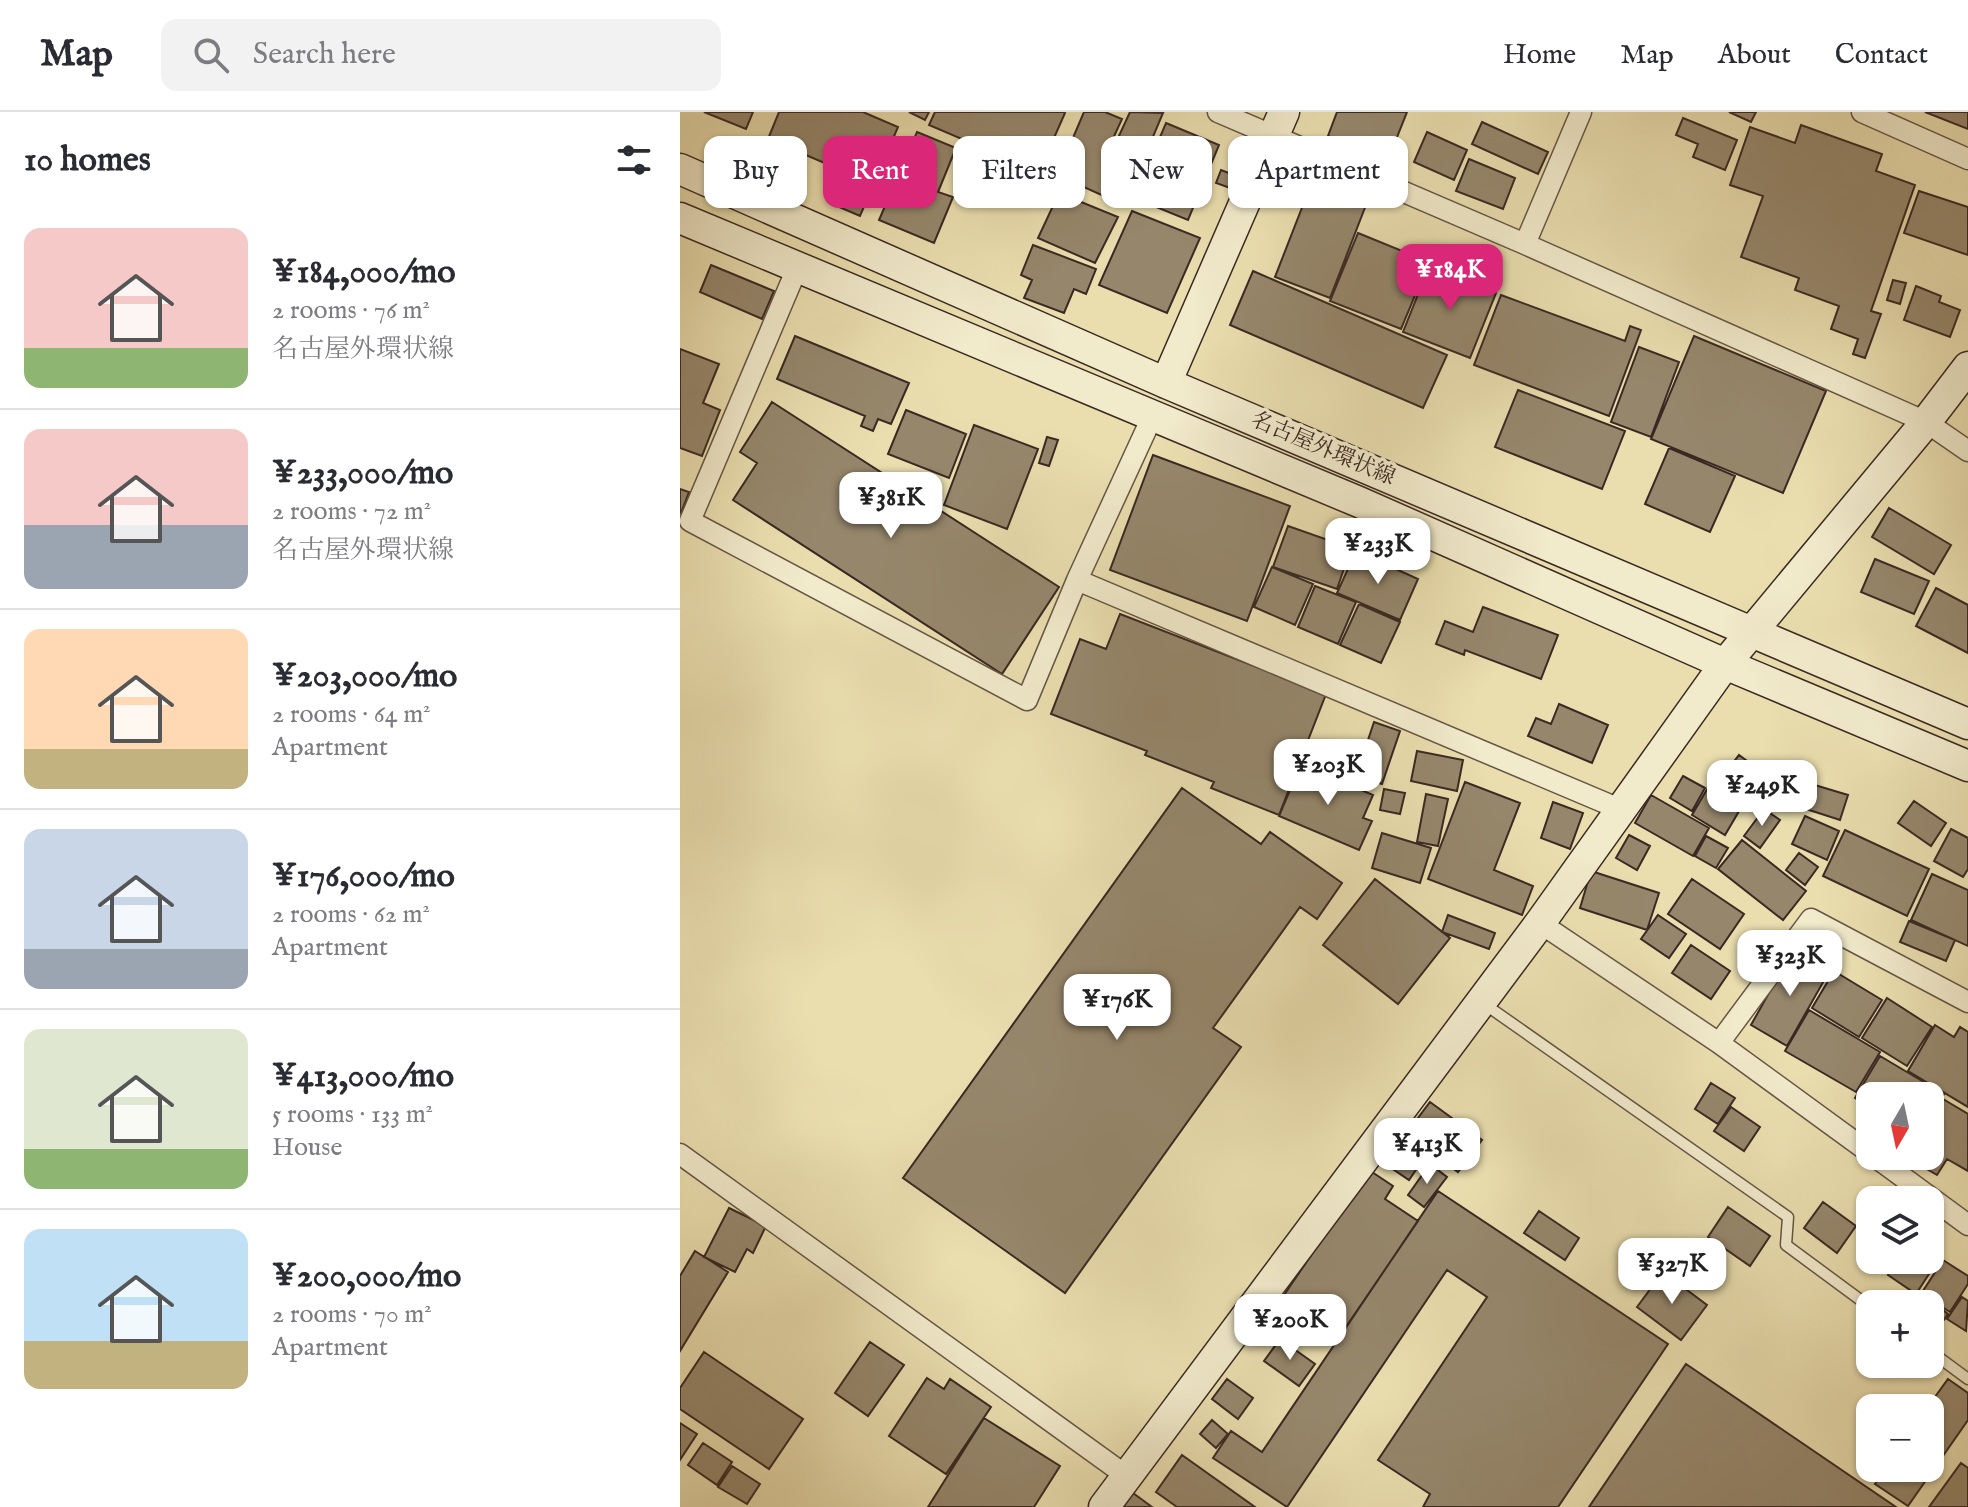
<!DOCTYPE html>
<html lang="en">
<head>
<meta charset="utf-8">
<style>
  :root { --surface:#fff; --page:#f2f2f3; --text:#2b2b33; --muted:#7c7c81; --line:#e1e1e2; --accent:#db2777 }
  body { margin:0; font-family:"IM FELL English","Noto Serif JP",serif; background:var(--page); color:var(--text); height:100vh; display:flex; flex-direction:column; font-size:30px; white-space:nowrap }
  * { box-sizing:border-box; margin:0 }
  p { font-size:26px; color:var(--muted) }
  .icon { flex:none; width:44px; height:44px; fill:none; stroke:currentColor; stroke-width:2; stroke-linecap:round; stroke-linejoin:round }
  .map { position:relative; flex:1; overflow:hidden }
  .drawer { display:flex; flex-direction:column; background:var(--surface); width:680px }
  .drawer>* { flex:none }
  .top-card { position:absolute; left:24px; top:24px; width:760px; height:72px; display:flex; gap:16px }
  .needle { width:52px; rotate:189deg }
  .buttons { position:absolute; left:1176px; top:970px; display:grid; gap:16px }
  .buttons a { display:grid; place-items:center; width:88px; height:88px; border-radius:16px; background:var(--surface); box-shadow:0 2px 6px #0004; font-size:40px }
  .price { position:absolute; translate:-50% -68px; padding:0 18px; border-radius:16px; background:#fff; color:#222; font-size:26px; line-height:52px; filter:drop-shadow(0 2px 4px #0008) }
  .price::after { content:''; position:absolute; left:50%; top:48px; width:24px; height:18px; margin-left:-12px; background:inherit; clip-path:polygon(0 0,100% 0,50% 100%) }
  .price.on { background:var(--accent); color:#fff }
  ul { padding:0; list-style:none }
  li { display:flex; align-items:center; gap:24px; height:200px; padding:0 24px }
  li+li { border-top:2px solid var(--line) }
  li span { display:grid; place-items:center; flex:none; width:224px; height:160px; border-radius:16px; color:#555 }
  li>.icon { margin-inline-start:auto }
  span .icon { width:96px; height:96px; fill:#fffc; stroke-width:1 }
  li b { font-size:34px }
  h2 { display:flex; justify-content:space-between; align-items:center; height:96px; padding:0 24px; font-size:34px }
  .chip { padding:0 28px; border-radius:16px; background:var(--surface); box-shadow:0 2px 6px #0004; font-size:28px; line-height:72px }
  .chip.on { background:var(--accent); color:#fff }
  header { display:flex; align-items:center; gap:48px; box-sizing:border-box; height:112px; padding:0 40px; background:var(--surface); border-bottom:2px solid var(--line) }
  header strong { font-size:38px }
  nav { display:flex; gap:44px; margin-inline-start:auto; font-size:28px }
  .search { width:560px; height:72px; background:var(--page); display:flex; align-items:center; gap:20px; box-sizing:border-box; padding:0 28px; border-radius:16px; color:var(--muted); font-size:30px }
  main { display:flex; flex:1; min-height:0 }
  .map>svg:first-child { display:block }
</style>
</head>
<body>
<header>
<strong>Map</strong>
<div class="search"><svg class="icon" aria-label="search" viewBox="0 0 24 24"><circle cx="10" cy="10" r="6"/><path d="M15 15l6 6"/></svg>Search here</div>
<nav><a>Home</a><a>Map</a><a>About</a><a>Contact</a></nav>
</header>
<main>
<section class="drawer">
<h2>10 homes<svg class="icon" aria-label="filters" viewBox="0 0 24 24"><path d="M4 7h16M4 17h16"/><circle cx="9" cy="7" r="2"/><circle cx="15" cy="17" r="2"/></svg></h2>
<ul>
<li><span style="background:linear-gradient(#f6c9c9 75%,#8fb573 0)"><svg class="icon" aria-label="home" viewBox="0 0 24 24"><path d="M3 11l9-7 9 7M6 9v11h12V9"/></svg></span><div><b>¥184,000/mo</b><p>2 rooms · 76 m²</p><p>名古屋外環状線</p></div></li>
<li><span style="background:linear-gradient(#f6c9c9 60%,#9aa5b1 0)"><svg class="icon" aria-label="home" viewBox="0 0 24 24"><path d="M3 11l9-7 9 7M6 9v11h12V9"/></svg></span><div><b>¥233,000/mo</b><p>2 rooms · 72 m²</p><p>名古屋外環状線</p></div></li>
<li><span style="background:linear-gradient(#ffd9b3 75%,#c2b280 0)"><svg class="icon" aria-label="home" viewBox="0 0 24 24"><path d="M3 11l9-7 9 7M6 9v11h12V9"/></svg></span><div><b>¥203,000/mo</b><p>2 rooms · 64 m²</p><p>Apartment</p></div></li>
<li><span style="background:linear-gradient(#c9d6e8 75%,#9aa5b1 0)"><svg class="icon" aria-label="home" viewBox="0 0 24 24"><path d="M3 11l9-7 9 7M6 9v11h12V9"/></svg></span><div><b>¥176,000/mo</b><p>2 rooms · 62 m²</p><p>Apartment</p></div></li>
<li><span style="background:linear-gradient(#dfe7d0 75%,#8fb573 0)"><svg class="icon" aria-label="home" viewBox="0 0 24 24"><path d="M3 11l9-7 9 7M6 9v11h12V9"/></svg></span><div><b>¥413,000/mo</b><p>5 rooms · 133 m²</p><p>House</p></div></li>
<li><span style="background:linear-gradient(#bfe0f5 70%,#c2b280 0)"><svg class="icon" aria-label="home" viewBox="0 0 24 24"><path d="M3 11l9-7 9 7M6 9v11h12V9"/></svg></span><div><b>¥200,000/mo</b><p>2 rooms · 70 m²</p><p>Apartment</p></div></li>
</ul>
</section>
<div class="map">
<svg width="1288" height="1395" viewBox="0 0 1288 1395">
  <rect width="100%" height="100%" fill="#eadeaf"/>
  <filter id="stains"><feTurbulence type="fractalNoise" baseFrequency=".0025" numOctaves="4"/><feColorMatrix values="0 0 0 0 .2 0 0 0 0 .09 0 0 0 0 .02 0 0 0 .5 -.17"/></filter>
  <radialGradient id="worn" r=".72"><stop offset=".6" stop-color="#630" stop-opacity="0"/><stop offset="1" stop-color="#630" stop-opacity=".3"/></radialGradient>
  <!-- building -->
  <path fill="#96876c" stroke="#3a2923" stroke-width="2" d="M24 0H73L66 17Z
    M99 0H183L218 15 180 104 159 95 173 63 88 27Z
    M229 0H249L245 8Z
    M255 0H383L385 1 359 60 249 13Z
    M404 0H425L442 7 430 33 457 43 437 90 377 63Z
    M450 0 483 1 467 39 438 26Z
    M657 0H727L708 48 648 24Z
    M1049 0H1076L1071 10Z
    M1245 0H1288V17Z
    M1003 6 1057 28 1045 58 1013 45 1018 32 996 23Z
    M802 10 868 40 858 62 792 32Z
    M486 11 539 33 508 108 454 86Z
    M1121 13 1202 42 1196 59 1235 73 1191 199 1201 202 1185 246 1173 242 1178 227 1151 217 1159 194 1115 178 1119 166 1061 145 1083 84 1050 73 1070 15 1115 31Z
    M237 20 276 36 258 80 273 85 254 131 199 108Z
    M747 20 787 38 774 68 734 50Z
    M789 47 835 66 823 97 776 79Z
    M622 54 691 80 650 186 595 165 623 93 609 87Z
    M541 58 554 63 550 76 536 71Z
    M1239 79 1288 95V143L1224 121Z
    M379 81 438 105 415 151 358 126Z
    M452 99 520 126 487 201 419 173Z
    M678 121 749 150 721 217 650 189Z
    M353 133 416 157 406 182 394 177 384 201 344 186 352 168 341 163Z
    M31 153 94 179 82 207 20 180Z
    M749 155 816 181 790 246 723 220Z
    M573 159 767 243 743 296 550 213Z
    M1213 168 1226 171 1220 192 1207 188Z
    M1236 174 1261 184 1259 190 1280 198 1270 225 1224 208Z
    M821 183 945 229 950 214 961 218 929 304 794 253Z
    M115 224 229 271 211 312 198 307 193 319 181 314 185 304 97 267Z
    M1014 224 1146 279 1103 381 971 327Z
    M959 235 999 250 971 325 931 310Z
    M0 237 39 252 23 291 40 298 22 344 0 336Z
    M838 278 945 319 922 377 815 335Z
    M92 290 379 475 322 562 53 388 77 351 60 340Z
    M226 298 286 322 269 366 208 342Z
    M294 313 358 337 327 417 264 393Z
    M367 325 378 328 369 354 359 351Z
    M989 336 1055 364 1030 420 965 392Z
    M473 343 610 394 567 509 430 458Z
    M0 377 9 380 1 401 0 400Z
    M1209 396 1271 433 1254 462 1192 425Z
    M608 414 671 436 657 477 593 455Z
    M676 439 738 467 720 508 657 481Z
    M1195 447 1249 469 1234 502 1181 480Z
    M592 455 633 472 615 513 574 495Z
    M635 474 676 490 658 532 618 515Z
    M1256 476 1288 493V541L1236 514Z
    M679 492 720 510 701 551 660 533Z
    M803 495 878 523 861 567 785 538 784 543 756 532 765 509 793 520Z
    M440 502 646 582 599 703 531 676 534 670 465 643 467 639 371 602 400 527 426 537Z
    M879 592 928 613 912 651 848 624 856 606 871 612Z
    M694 610 720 619 702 672 676 664Z
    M737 639 783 648 777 679 731 669Z
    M1059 643 1089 665 1072 688 1042 665Z
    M621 652 693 683 683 706 692 709 679 738 599 704Z
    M1003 664 1025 676 1012 699 990 686Z
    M785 670 840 691 814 758 853 774 842 803 748 767Z
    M1128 671 1168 683 1160 708 1120 695Z
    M1029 674 1062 694 1045 723 1012 703Z
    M502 676 581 732 590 720 662 771 637 807 620 795 533 916 561 935 385 1181 223 1066Z
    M704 677 725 681 720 702 700 698Z
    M746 682 768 687 758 734 737 730Z
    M971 683 1029 716 1013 744 955 711Z
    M1234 689 1266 711 1251 734 1218 711Z
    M873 690 903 701 890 737 861 726Z
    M1084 697 1100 708 1080 736 1064 724Z
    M1125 704 1159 719 1147 748 1112 732Z
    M1271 717 1288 726V757L1283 765 1254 749Z
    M1165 718 1249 757 1227 804 1143 764Z
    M702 721 751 736 740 771 692 756Z
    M949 723 970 734 957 758 936 746Z
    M1026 724 1048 736 1036 756 1015 744Z
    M1062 728 1126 779 1103 808 1038 757Z
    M1119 741 1138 755 1125 773 1106 758Z
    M911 759 979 781 967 818 900 796Z
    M1252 762 1288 778V834L1231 808Z
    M695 767 770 826 718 892 643 833Z
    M1012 767 1064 802 1040 837 988 802Z
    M768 803 815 821 809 837 762 820Z
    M978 803 1006 822 989 846 961 827Z
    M1229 809 1275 828 1266 849 1220 830Z
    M1011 833 1050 859 1031 887 992 861Z
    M1113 838 1150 858 1107 934 1071 913Z
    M1154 859 1202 888 1179 925 1132 896Z
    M1207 886 1252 915 1227 954 1182 926Z
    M1129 898 1200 940 1176 980 1105 939Z
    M1255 913 1274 925 1280 915 1288 920V995L1228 959Z
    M1200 944 1264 982 1250 1005V984H1190V996L1175 986Z
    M1031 971 1055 986 1038 1012 1015 997Z
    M1263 987 1288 1002V1059L1267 1047 1257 1063 1228 1046 1230 1044H1250V1009Z
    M750 990 802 1028 778 1060 726 1022Z
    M1051 995 1080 1015 1064 1039 1034 1019Z
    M714 1030 742 1049 729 1068 701 1049Z
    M750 1052 767 1065 744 1095 728 1083Z
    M689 1058 713 1074 705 1087 738 1109 655 1231 598 1192Z
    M758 1079 988 1232 878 1395H743L750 1382 698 1348 807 1185 767 1158 607 1395 533 1346 551 1319 582 1340Z
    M1143 1090 1176 1114 1157 1141 1124 1116Z
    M1048 1095 1090 1124 1070 1154 1028 1125Z
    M49 1096 86 1114 73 1141 67 1137 55 1160 24 1145Z
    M859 1099 899 1126 885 1148 844 1121Z
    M1190 1127V1147L1180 1140Z
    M15 1139 48 1160 0 1239V1164Z
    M1250 1139 1260 1145 1236 1182 1208 1163 1218 1148H1250Z
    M1191 1148H1211L1204 1158Z
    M1263 1148 1288 1164V1172L1270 1200 1241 1182Z
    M983 1160 1027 1193 1001 1228 957 1195Z
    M1246 1185 1268 1202 1256 1219 1250 1214V1192H1241Z
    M1282 1185 1288 1189 1286 1219 1267 1207Z
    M600 1227 635 1252 619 1274 584 1249Z
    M190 1230 224 1253 188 1304 155 1281Z
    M24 1240 123 1307 89 1357 0 1297V1276Z
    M1006 1252 1216 1395H909Z
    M247 1266 264 1277 270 1267 311 1295 266 1362 209 1324Z
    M547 1267 573 1286 558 1307 532 1287Z
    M1268 1267 1288 1281V1308L1228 1394 1195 1372 1206 1356H1250V1296H1247Z
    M304 1306 380 1354 354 1395H248Z
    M532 1308 548 1322 536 1336 520 1322Z
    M0 1311 17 1322 0 1348Z
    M23 1331 52 1350 37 1373 8 1353Z
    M502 1343 575 1395H497L476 1380Z
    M1281 1351 1288 1356V1395H1249Z
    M52 1354 80 1372 67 1392 38 1375Z
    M453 1381 472 1395H443Z"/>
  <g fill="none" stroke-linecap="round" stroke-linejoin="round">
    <!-- lane casing -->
    <g stroke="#665646" stroke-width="13">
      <path id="lane" d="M803 891 1108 1105 1106 1133 1190 1195
        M1250 1239 1288 1267"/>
    </g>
    <!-- street casing -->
    <g stroke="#665646" stroke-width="23">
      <path id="street" d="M538 0 845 132 1246 310 1288 339
        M1182 0 1288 47
        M845 132 901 0
        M118 154 10 409 347 588 397 468 473 303
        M397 468 942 698
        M860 811 1039 931 1190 1041
        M1039 931 1131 807 1288 890
        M0 1042 448 1365
        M1194 1044 1288 1113"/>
    </g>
    <!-- secondary casing -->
    <g stroke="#3a2923" stroke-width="33">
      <path id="secondary" d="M0 57 486 271 1288 612
        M0 106 679 390 1045 552 1288 654
        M486 271 604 0
        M424 1395 860 811 1045 552 1246 310 1288 255"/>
    </g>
    <!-- lane -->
    <use href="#lane" stroke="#f1eacb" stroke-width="10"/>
    <!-- street -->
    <use href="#street" stroke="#f1eacb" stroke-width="20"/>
    <!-- secondary -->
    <use href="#secondary" stroke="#f1eacb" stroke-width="30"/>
  </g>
  <g text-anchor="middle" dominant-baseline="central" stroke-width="7" stroke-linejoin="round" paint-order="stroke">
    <!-- street labels -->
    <g font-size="22" fill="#3a2923" stroke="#f1eacb">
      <text transform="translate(643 337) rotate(23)">名古屋外環状線</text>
    </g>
  </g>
  <rect width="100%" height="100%" filter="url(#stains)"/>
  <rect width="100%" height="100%" fill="url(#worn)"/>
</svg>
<div class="buttons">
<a><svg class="needle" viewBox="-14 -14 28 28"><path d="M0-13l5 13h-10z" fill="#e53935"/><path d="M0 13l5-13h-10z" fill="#7c7c81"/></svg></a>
<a><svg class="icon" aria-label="layers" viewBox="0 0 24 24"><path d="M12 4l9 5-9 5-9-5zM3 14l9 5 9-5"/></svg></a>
<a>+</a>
<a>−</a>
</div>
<b class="price on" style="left:770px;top:200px">¥184K</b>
<b class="price" style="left:211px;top:428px">¥381K</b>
<b class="price" style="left:698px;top:474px">¥233K</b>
<b class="price" style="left:648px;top:695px">¥203K</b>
<b class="price" style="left:1082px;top:716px">¥249K</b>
<b class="price" style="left:1110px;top:886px">¥323K</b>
<b class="price" style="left:437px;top:930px">¥176K</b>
<b class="price" style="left:747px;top:1074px">¥413K</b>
<b class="price" style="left:992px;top:1194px">¥327K</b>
<b class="price" style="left:610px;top:1250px">¥200K</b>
<div class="top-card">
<a class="chip">Buy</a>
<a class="chip on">Rent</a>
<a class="chip">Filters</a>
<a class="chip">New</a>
<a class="chip">Apartment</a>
</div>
</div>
</main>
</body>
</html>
